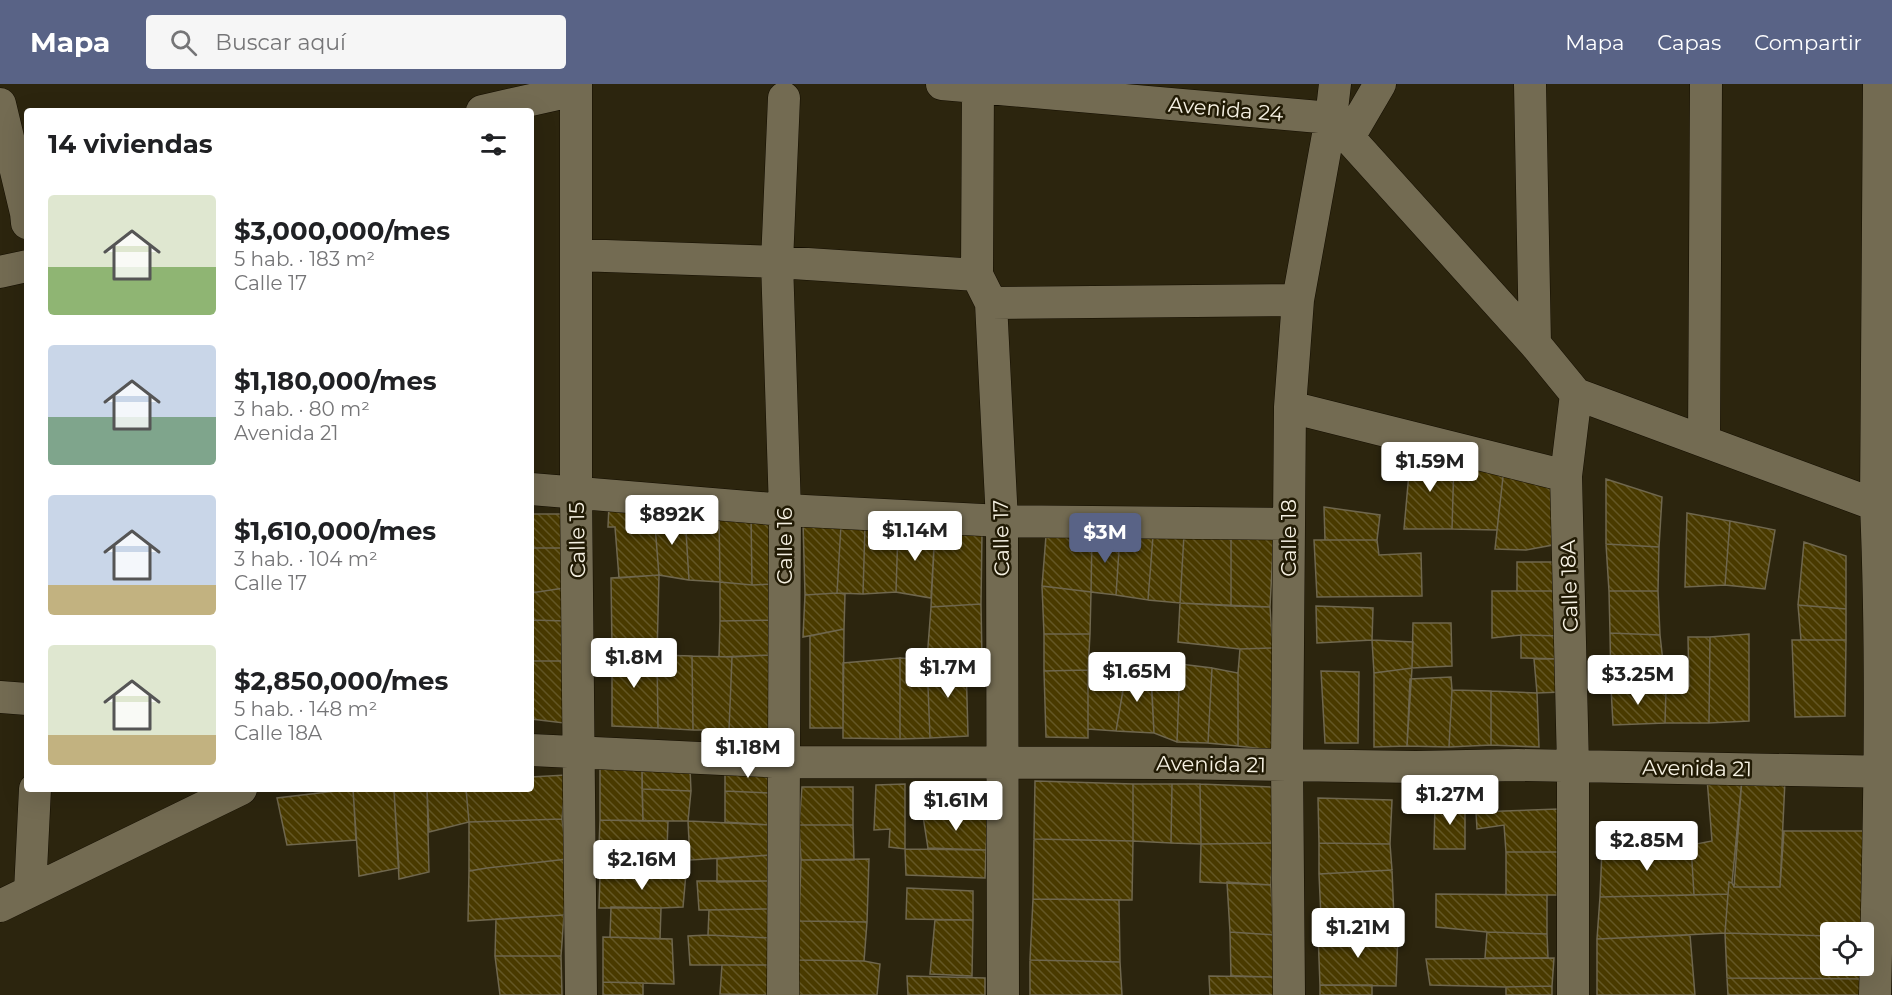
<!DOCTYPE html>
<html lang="es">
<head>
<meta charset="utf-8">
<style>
  :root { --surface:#fff; --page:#f6f6f6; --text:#202124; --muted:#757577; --accent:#596386 }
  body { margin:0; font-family:Montserrat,sans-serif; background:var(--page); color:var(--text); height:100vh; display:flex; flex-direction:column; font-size:22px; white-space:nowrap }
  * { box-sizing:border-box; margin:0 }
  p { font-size:20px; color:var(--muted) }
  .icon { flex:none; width:33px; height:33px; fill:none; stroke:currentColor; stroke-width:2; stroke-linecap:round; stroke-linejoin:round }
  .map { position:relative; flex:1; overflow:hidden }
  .details { position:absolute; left:24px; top:24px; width:510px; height:684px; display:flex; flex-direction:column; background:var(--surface); border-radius:6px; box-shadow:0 6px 24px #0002 }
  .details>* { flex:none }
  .fabs { position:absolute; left:1820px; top:838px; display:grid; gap:12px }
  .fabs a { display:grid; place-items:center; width:54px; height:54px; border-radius:6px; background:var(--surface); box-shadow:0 6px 24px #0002; font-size:30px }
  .price { position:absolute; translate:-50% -51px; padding:0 14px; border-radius:6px; background:#fff; color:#222; font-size:20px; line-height:39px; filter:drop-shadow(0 2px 3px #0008) }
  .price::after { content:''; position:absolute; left:50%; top:36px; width:18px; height:14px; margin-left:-9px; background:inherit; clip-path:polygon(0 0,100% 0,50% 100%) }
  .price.selected { background:var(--accent); color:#fff }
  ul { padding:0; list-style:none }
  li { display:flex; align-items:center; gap:18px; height:150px; padding:0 24px }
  li span { display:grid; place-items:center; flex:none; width:168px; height:120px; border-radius:6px; color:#555 }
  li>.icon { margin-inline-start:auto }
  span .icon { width:72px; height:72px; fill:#fffc; stroke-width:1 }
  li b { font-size:26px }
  h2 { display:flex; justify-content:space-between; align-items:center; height:72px; padding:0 24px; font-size:26px }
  header { display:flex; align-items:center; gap:36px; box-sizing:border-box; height:84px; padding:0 30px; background:var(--accent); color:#fff }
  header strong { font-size:28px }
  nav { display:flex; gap:33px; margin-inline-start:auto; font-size:21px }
  .search { width:420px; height:54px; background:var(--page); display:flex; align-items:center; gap:15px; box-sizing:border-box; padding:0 21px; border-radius:6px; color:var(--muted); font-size:22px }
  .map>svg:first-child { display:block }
</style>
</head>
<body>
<header>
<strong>Mapa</strong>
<div class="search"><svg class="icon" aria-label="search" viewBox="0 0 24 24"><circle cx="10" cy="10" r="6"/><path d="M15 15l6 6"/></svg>Buscar aquí</div>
<nav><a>Mapa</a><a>Capas</a><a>Compartir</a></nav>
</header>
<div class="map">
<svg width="1892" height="911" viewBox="0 0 1892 911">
  <defs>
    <pattern id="building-back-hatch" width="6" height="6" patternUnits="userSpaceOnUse" patternTransform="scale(1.5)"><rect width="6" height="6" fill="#493a00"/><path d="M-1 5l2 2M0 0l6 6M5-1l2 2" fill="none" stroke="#645725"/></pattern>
  </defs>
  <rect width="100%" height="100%" fill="#2c250e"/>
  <!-- building -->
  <path fill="url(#building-back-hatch)" stroke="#6f674e" stroke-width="1.5" d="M1411 367 1454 376 1452 445H1404Z
    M1454 376 1504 384 1497 446 1452 445Z
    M1504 384 1560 395 1558 460 1526 466 1495 465Z
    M1606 395 1662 413 1659 463 1606 460Z
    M609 421 654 429 659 491 619 494 615 443H608Z
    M1324 423 1380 431 1377 456H1325Z
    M654 429 685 431 689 496 659 491Z
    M1687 429 1730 437 1725 501 1685 503Z
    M531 430H564L565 464H531Z
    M685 431H719L720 498 689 496Z
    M719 431 751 432 752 501 720 498Z
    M751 432H775L774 500 752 501Z
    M803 437 841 441 837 509 805 511Z
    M1730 437 1775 446 1765 505 1725 501Z
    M841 441 865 442 863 510 837 509Z
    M865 442 898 445 896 508 863 510Z
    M898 445H935L931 514 896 508Z
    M935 445 982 449 981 520 931 523Z
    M1274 447 1270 523 1231 522V451Z
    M1092 451 1091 508 1042 502 1046 452Z
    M1092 451H1120L1116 511 1091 508Z
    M1120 451 1153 452 1148 516 1116 511Z
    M1184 451 1180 519 1148 516 1153 452Z
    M1184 451H1231V522L1180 519Z
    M1314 456H1377L1379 471 1421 469 1422 512 1317 513Z
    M1804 458 1846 472V525L1798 521Z
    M1606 460 1659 463 1658 507H1609Z
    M531 464H565L564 504 531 509Z
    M1517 478H1557V507H1517Z
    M659 491 657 571 612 563 611 494Z
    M720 498 752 501 774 500 772 536 720 537Z
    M1042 502 1091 508 1090 550H1044Z
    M564 504 566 537 531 536V509Z
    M1492 507H1563L1562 552 1521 551 1492 554Z
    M1609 507H1658L1660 551 1610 549Z
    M837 509 845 510 844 545 803 553 805 511Z
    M1180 519 1270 523 1273 564 1240 565 1178 558Z
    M981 520 982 577 927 576 931 523Z
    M1798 521 1846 525V556H1801Z
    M1316 522 1373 524 1372 556 1317 559Z
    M531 536 566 537 562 577H531Z
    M772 536 771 571 719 573 720 537Z
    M1413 539H1451L1452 582 1412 584Z
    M844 545 843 644H810V552Z
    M1610 549 1660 551 1666 605 1611 603Z
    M1044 550H1090L1088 586 1044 587Z
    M1749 550V637L1709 639 1710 553Z
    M1521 551 1562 552V575L1521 574Z
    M1688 553H1710L1709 639H1665L1666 605 1689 602Z
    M1372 556 1413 558 1412 584 1374 589Z
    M1792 556H1846L1845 632 1795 633Z
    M612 563 657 571 658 644 612 642Z
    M1273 564V666L1238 662V589L1240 565Z
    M657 571 692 572 693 646 658 644Z
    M771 571V647L729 646 732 573Z
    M692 572 732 573 729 646H693Z
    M900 574 927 576 930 654 900 655Z
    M900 574V655L843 654V579Z
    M1534 575H1562V608L1537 609Z
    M927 576 966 577 968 652 930 654Z
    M1150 576 1180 580 1177 658 1154 649Z
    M531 577H562L564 639 531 635Z
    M1180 580 1212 584 1208 659 1177 658Z
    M1127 583 1151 586 1154 649 1116 647Z
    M1127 583 1116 647 1088 645V586Z
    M1212 584 1238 589V662L1208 659Z
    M1412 584 1407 662 1374 663V589Z
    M1088 586V654L1046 653 1044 587Z
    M1321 587 1359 588 1358 659H1325Z
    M1451 593 1452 606 1449 663 1407 662 1410 595Z
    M1611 603 1666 605 1665 639 1613 641Z
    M1452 606 1491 607V661L1449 663Z
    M1491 607 1537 609 1539 663 1491 661Z
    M771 682 770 709 725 707V683Z
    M600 683 642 684 643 737 600 736Z
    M642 684 690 685 691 707 642 705Z
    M566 691 562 735 469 738 466 705H531V693Z
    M1707 694H1742L1732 799 1729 798 1728 810 1694 811 1691 761 1712 757Z
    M1742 694 1785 696 1780 803H1734Z
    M1035 697 1133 700V757L1034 755Z
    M905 700V765L889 763 890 745 874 746 876 701Z
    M1133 700H1172L1171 759 1133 757Z
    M1172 700H1200L1201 760 1171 759Z
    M1200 700 1274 703 1273 759 1201 760Z
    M988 702V733L923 732 922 704Z
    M802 703H853V741H799Z
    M353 705 394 706 399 784 359 792Z
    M353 705 356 756 287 761 277 714Z
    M427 705H466L469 738 429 748Z
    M427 705 429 788 399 795 394 706Z
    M642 705 691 707 688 737H643Z
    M725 707 770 709V741L725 738Z
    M1318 714 1392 716 1390 760 1319 759Z
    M1435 718 1465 719V765H1434Z
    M1558 725V768H1506L1504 741 1477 745 1476 728Z
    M923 732 988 733 986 766 928 764Z
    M562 735 567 775 487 784 469 787V738Z
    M600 736 668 737 667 765 599 763Z
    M688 737 770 741 771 771 690 776Z
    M799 741H853L854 776H801Z
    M1784 747H1871L1862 849H1830V852L1725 849 1729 798 1732 799 1734 803H1780Z
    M1034 755 1133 757 1132 816 1033 815Z
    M1273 759 1271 801 1200 798 1201 760Z
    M1319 759 1390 760 1392 786 1319 790Z
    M1691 761 1694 811 1600 813 1602 765Z
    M599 763 667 765 664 789 600 791Z
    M905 765 986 766 985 794 906 791Z
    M1506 768H1558V811H1506Z
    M771 771 768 797 717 798V775Z
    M567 775 564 831 468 837 469 787 487 784Z
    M869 775 867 838 799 837 801 776Z
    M1392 786 1394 835 1321 834 1319 790Z
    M686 789 683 823 661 824H599L600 791Z
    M697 797H768L769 825 699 826Z
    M1227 798 1271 801 1274 851 1230 848Z
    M907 804 973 807V836L906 835Z
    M1436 810 1547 811V850L1487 848 1436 843Z
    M1728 810 1725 849 1597 855 1600 813Z
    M1033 815 1119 816 1120 878 1030 876Z
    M611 823 661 824 660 855 610 853Z
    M769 825 771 854 708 851 709 826Z
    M564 831 561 872H495L496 835Z
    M935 836H973L972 892 930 890Z
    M799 837 867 838 864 877 798 876Z
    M1230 848 1274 851V893L1231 892Z
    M1487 848 1547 850 1548 874H1485Z
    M1318 849 1398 850 1396 902 1320 901Z
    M1725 849 1830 852V882H1863L1868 895 1727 894Z
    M708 851 771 854 770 881H690L688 852Z
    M1690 851 1695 911H1597V855Z
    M603 853 672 855 674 900 603 898Z
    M495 872H561L562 911H500Z
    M1554 874 1552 902 1506 903 1430 901 1426 875Z
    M798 876 864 877 880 880 877 911H799Z
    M1030 876 1120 878 1122 911H1030Z
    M722 881H770L768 911 720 910Z
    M907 892 985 894V911H908Z
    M1209 892 1274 893V911H1210Z
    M1727 894 1868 895 1866 911H1728Z
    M603 898 643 899V911H603Z
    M1320 901H1372V911H1320Z
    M1552 902V911H1506V903Z"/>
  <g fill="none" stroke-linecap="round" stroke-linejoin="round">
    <!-- minor casing -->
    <g stroke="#140e00" stroke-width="33">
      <path id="minor" d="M576 0V409L581 911
        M942 0 1331 34 1535 260 1576 310 1876 421
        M978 0 977 191 991 219 1002 437 1003 911
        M1530 0 1535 260
        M0 20 26 129 27 139
        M482 27 576 6
        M1349 53 1380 0
        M577 171 777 178 977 191
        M0 188 27 182
        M991 219 1298 216
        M1290 323 1566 392
        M1704 357 1706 0
        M531 405 785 426 1002 437 1288 440
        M0 613 27 615
        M531 666 784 678 1167 679 1416 683 1518 681 1892 688
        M30 807 35 705
        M0 822 241 705
        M783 911 785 426 777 178 784 14
        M1289 911 1287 680 1290 323 1298 216 1331 34 1335 0
        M1573 911V682L1566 392 1576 310
        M1875 911C1879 748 1883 584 1876 421L1879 0"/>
    </g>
    <!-- minor -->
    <use href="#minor" stroke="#736b52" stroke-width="32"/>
  </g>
  <g text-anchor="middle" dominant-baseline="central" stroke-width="5" stroke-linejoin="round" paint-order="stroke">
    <!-- street labels -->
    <g font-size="21" fill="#f6f1e3" stroke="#221b05">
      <text transform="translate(1226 25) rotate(5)">Avenida 24</text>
      <text transform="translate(1001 454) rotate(-91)">Calle 17</text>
      <text transform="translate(1288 454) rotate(-90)">Calle 18</text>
      <text transform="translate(577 456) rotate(-91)">Calle 15</text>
      <text transform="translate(784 462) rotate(-90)">Calle 16</text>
      <text transform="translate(1569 502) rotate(-92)">Calle 18A</text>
      <text transform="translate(1211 680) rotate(1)">Avenida 21</text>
      <text transform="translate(1697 684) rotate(1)">Avenida 21</text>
    </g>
  </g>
</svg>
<div class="fabs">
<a><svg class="icon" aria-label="locate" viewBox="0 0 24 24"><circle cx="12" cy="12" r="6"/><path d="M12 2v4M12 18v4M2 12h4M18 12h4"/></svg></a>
</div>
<b class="price" style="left:1430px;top:409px">$1.59M</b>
<b class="price" style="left:672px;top:462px">$892K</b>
<b class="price" style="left:915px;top:478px">$1.14M</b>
<b class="price selected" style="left:1105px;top:480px">$3M</b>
<b class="price" style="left:634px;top:605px">$1.8M</b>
<b class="price" style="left:948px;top:615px">$1.7M</b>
<b class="price" style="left:1137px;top:619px">$1.65M</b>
<b class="price" style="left:1638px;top:622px">$3.25M</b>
<b class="price" style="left:748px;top:695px">$1.18M</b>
<b class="price" style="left:1450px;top:742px">$1.27M</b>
<b class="price" style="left:956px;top:748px">$1.61M</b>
<b class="price" style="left:1647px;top:788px">$2.85M</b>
<b class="price" style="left:642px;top:807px">$2.16M</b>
<b class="price" style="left:1358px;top:875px">$1.21M</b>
<section class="details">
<h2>14 viviendas<svg class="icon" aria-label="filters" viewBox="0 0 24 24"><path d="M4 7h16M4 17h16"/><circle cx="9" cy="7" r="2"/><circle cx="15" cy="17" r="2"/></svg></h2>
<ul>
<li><span style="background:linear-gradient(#dfe7d0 60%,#8fb573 0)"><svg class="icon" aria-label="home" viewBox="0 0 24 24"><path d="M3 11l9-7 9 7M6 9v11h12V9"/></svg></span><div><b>$3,000,000/mes</b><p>5 hab. · 183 m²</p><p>Calle 17</p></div></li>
<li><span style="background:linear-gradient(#c9d6e8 60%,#7fa58c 0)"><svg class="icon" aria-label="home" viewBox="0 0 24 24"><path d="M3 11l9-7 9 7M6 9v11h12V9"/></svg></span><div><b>$1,180,000/mes</b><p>3 hab. · 80 m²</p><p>Avenida 21</p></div></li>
<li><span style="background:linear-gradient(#c9d6e8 75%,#c2b280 0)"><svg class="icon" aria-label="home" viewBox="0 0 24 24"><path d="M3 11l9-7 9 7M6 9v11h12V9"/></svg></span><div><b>$1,610,000/mes</b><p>3 hab. · 104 m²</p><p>Calle 17</p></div></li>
<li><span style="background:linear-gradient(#dfe7d0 75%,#c2b280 0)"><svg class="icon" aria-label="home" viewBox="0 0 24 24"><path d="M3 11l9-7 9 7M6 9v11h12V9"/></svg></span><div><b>$2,850,000/mes</b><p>5 hab. · 148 m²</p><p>Calle 18A</p></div></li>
</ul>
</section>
</div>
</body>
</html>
